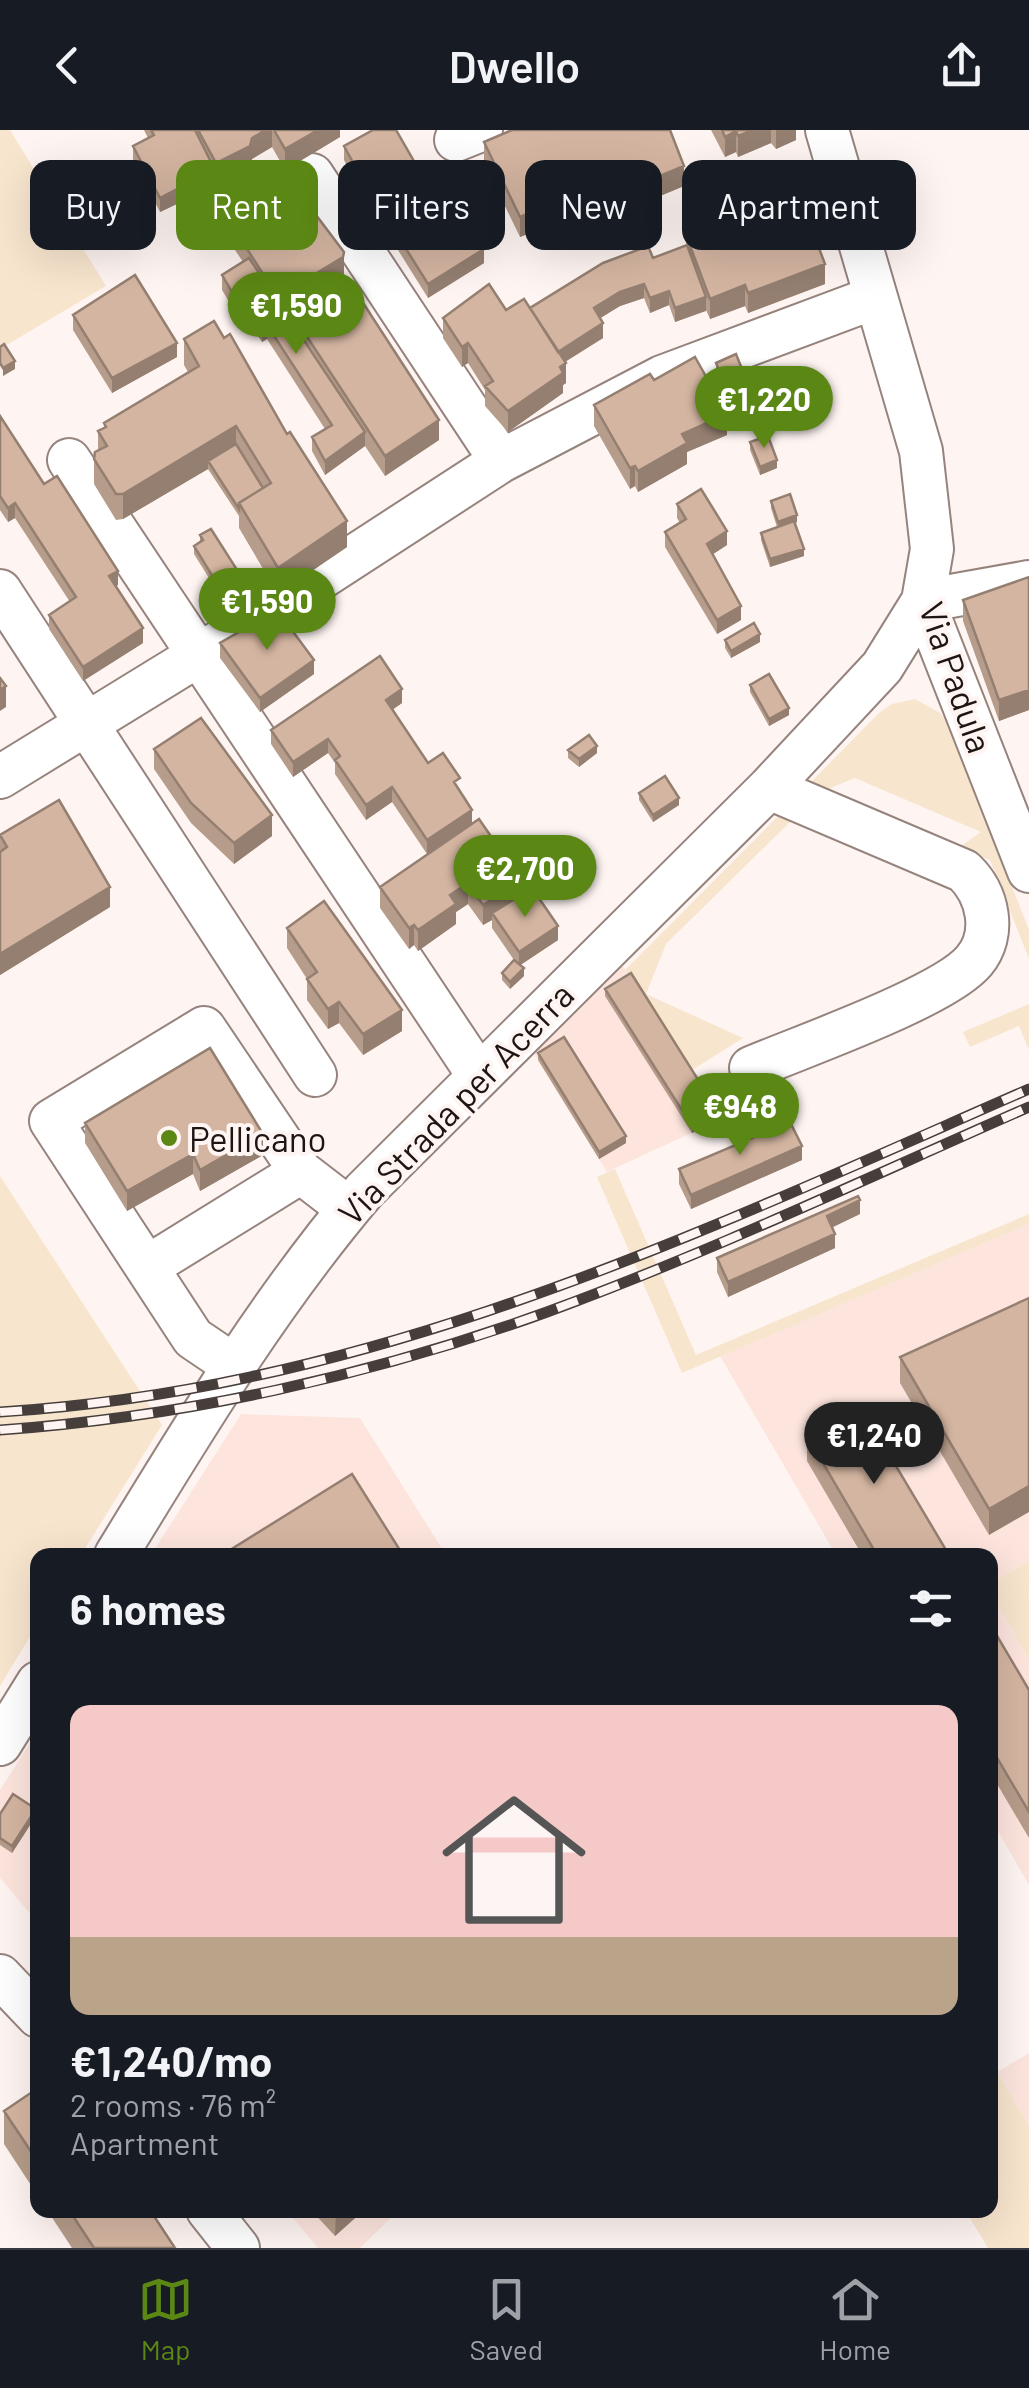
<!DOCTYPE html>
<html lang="en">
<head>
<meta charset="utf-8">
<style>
  :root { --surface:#171b24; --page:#20242c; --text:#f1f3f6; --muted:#9ea1a6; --line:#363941; --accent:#5b8714 }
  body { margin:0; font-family:Barlow,sans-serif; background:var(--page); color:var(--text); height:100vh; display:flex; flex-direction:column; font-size:38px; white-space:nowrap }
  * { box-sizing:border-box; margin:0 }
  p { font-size:32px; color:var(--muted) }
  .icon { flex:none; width:55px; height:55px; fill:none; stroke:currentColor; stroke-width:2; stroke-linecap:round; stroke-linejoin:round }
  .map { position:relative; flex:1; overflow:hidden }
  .panel { position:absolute; left:30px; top:1418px; width:968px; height:670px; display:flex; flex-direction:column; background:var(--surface); border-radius:20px; box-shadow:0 10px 40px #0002 }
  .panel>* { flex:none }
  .top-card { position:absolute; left:30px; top:30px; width:970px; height:90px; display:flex; gap:20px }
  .price { position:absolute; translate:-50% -85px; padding:0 22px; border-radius:35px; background:var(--accent); color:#fff; font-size:32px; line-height:65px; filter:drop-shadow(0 2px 5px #0008) }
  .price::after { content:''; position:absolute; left:50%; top:60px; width:30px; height:22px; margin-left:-15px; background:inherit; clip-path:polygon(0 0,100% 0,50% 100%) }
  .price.on { background:#222; color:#fff }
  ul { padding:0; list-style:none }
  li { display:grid; align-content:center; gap:20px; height:530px; padding:0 40px }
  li+li { border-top:2px solid var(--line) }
  li span { display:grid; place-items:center; height:310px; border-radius:20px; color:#555 }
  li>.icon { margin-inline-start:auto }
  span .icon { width:180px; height:180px; fill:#fffc; stroke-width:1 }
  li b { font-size:42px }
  h2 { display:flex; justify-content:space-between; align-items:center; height:120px; padding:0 40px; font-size:42px }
  .tag { padding:0 35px; border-radius:20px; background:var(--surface); box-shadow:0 10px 40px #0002; font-size:35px; line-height:90px }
  .tag.on { background:var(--accent); color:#fff }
  header { display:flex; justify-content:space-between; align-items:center; height:130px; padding:0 40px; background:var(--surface); font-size:45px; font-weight:600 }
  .tabs { display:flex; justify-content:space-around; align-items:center; height:140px; border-top:2px solid var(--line); background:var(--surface); font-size:28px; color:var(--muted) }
  .tabs a { display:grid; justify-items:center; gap:5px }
  .tabs .on { color:var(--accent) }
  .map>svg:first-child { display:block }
</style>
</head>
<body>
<header><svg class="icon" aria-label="back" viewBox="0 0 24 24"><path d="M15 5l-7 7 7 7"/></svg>Dwello<svg class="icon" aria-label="share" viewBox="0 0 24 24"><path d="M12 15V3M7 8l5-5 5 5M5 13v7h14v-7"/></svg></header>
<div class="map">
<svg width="1029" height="2118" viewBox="0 0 1029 2118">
  <rect width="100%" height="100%" fill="#fef5f2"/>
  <!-- built -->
  <path fill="#fde5de" d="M612 819 719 990 607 1042 526 911Z
    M1029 1094V1431L990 1453V1425H836L720 1226Z
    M241 1284 360 1288 446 1425H151Z
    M990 1461 1029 1530V1755L990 1688Z
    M37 1602V1792L0 1748V1660Z
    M1029 1923V1995L997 1942Z
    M286 2080H399L360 2118H318Z"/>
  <!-- green -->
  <path fill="#f8e5ce" d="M0 0H10L106 156 0 219Z
    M915 569 940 583 948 593 1029 800V829L990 730 958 718 981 702 855 648 821 662 808 655 880 582 892 574Z
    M784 680 797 685 666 814 646 864 743 908 689 942 625 840Z
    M1029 874V920L1019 896 970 917 963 902Z
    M615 1039 696 1225 1029 1084V1094L682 1243 597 1047Z
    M0 1046 162 1295 81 1425H38L37 1495 0 1556Z
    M1029 1431V1530L990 1461V1453Z
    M997 1942 1029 1995V2118H988L965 2080H990V1947Z"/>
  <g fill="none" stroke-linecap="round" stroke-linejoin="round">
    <!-- minor casing -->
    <g stroke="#96837d" stroke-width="46">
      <path id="minor" d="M827 0 921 321 932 419 923 471 1029 741
        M456 10 481 0
        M312 45 501 331
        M69 330 479 946
        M0 461 315 945
        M923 471 1029 452
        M0 647 267 483 501 331 662 247 876 167
        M751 938C800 917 944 867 974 831 997 804 988 764 964 741L769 658
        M147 1137 301 1042
        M233 1235 193 1208 51 991 204 898 301 1042 349 1079
        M116 1425C193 1299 268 1174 364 1061L769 658 882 537 923 471
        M0 1614 38 1553
        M0 1846 38 1886
        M208 2080 238 2118"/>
    </g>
    <!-- minor -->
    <use href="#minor" stroke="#fff" stroke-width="42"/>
    <!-- rail casing -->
    <g stroke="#463e3b" stroke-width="11">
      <path id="rail" d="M0 1282C376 1258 690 1107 1029 959
        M0 1300C185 1287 373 1245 547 1182 711 1122 869 1047 1029 977"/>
    </g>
    <!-- rail -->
    <use href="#rail" stroke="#fef5f2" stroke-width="8" stroke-dasharray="22" stroke-linecap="butt"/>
  </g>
  <!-- wall -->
  <path fill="#b69c8a" d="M144 0H340V7L285 40 272 17 252 29 250 36 218 52V60L184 78 181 72 160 82 133 30V16L148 8Z
    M711 0H796V10L776 19 771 13 738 27 736 22 725 27Z
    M484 12 684 56 636 76 633 69 613 77 610 71 520 107 484 33Z
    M344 16 434 73 484 133 428 168 393 112V103L377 113 346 59V44L350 42 344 30Z
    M738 68 825 154 748 183 745 176 710 189 706 180 675 192 669 175 650 183 644 168 620 176 600 188 603 208 565 232 566 253 563 255V263L508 302 485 276V260L468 233 462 237 443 208V188L530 178 686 115V105L719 93V86L738 79Z
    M236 79 315 84 344 142 343 148 285 182 302 207V199L439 310 385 346 365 316 325 345 312 321V307L325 299 267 209 262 212 245 187 240 190 222 160V145L243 132 231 114V94L236 91Z
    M73 185 177 227 112 263 73 200Z
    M184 209 347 417 278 464 239 398V386L208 339 123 389 116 390 94 354V329L98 321V301L104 298V293L188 242 184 235Z
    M716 233 746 257 727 265 716 240Z
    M654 250 727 305 687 322V334L638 362 635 356 630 359 594 296V275Z
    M0 286 44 354 118 455 116 456 143 513 83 551 49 499V485L70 472 15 388 8 392 0 380Z
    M750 312 777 338 760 345 750 320Z
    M771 371 797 392 795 393 804 426 770 437 761 410V403L777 397 771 378Z
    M677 374 727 415 713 424 741 490 717 504 665 417V402L680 393 677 388Z
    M200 405 253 472 232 485 194 424V416L200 412Z
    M1029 447V580L999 591 963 491V470Z
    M725 510 760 512 731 528 725 518Z
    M220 513 314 544 260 582 220 528Z
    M750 555 789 585 769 596 750 562Z
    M402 573 392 580 428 633 427 724 392 672 366 690 335 644V633L328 623 293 647 271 614V600Z
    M154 619 272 706 234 734 191 693 154 639Z
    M568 620 597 623 579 637 568 628Z
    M639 663 679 675 653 692 639 670Z
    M479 689 521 765 558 810 520 835 524 846 510 859 502 850V843L514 830 492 798V790L483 795 468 774 456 782V794L418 821 414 815 409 819 380 778V757Z
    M0 705 110 777 0 845Z
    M287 798 402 901 363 925 339 893 328 899 307 870V849L287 818Z
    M605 859 719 990 692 1003 605 866Z
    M538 923 626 1013 599 1029 538 930Z
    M85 993 263 1025 200 1061 193 1044 127 1081 85 1013Z
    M802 1030 691 1079 679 1054V1039Z
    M860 1084 832 1097 835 1118 728 1167 717 1142V1128Z
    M1029 1168 989 1405 900 1253V1227Z
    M807 1306 949 1425H862L807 1331Z
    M990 1494 1029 1560V1708L990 1642Z
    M0 1684 36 1686 12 1723 0 1715Z
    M38 1958V2066L4 2014V1981Z
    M47 2080H150L175 2118H72Z
    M311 2080H364L335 2106Z"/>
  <!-- shaded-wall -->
  <path fill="#947f71" d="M266 0H272V17L252 29 250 36 218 52V60L184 78V63L216 47V33Z
    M318 0H340V7L285 40V19Z
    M753 0H771V13L738 27V6Z
    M776 0H796V10L776 19Z
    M736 1V22L725 27V7Z
    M684 36V56L636 76V56Z
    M633 49V69L613 77V57Z
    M610 50V71L520 107V87Z
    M181 57V72L160 82V68Z
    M434 66V80L393 98V103L377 113V98Z
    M484 119V133L428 168V154Z
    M344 122V142L343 148 284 183V163Z
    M825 134V154L748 183V163Z
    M644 154V168L620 176 594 192V178L620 162Z
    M745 155V176L710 189V169Z
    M669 161V175L650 183V168Z
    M706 167V181L675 192V178Z
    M245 173V187L240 190V176Z
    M603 193V208L555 238V224Z
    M267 195V209L262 212V198Z
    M177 213V227L112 263V248Z
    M468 213V233L462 237V217Z
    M15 231V239L3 246V238Z
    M566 233V253L563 255V263L508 302V281Z
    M746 249V257L727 265V258Z
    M727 284V305L687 322V334L638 362V341L682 304Z
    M439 290V310L385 346V326Z
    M236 296V322L208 331V339L123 389V364Z
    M365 302V316L325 345V331Z
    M777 330V338L760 345V337Z
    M635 336V356L630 359V338Z
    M15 373V388L8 392V378Z
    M797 385V392L778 399V392Z
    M347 391V417L278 464V438Z
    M727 401V415L707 428V414Z
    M804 419V426L770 437V429Z
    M118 441V455L109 460V446Z
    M253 465V472L232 485V478Z
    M741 476V490L717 504V490Z
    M143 498V513L83 551V537Z
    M760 504V512L731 528V521Z
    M314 530V544L260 582V568Z
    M6 556V577L0 581V560Z
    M402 559V573L386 584V570Z
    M1029 560V580L999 591V570Z
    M789 578V585L769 596V589Z
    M328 609V623L293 647V632Z
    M597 616V623L579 637V629Z
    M392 657V672L366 690V675Z
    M679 668V675L653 692V685Z
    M472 680V694L427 724V710Z
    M272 685V706L234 734V713Z
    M521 750V770L492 783V790L483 795V775Z
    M468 753V774L456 782V794L418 821V800L450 765Z
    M110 757V777L0 845V824Z
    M414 795V815L409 819V798Z
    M558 796V810L519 836V822Z
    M524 838V846L510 859V852Z
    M339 872V893L328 899V879Z
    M402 880V901L363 925V904Z
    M719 983V990L692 1003V996Z
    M263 1004V1025L200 1061V1040Z
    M626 1006V1013L599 1029V1022Z
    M802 1016V1030L691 1079V1065Z
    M193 1024V1044L127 1081V1061Z
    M860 1070V1084L827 1100V1086Z
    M835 1104V1118L728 1167V1152Z
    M1029 1356V1382L989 1405V1379Z
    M36 1679V1686L12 1723V1716Z
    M336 2080H364L335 2106Z"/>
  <!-- building -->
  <path fill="#d4b5a1" stroke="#947f71" stroke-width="2.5" d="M151 0H195L218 46 184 63 181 57 160 68 133 16 154 5Z
    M198 0H266L252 8 250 16 216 33Z
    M274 0H318L285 19Z
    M373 0H396L434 66 377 98 346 44 356 38 344 16Z
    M512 0H670L684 36 636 56 633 49 613 57 610 50 520 87 484 12Z
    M722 0H753L738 6 736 1 725 7Z
    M289 45 297 47 315 75 313 81 344 122 343 127 284 163 274 161 231 94 238 89 236 79Z
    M792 47 825 134 748 163 745 155 710 169 686 105 721 92 719 86 741 77 738 68Z
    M449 63 484 119 428 154 393 98Z
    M687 115 706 167 675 178 669 161 650 168 644 154 620 162 594 178 603 193 558 222 530 178 603 133 648 116 653 128Z
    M249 128 365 302 325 331 312 307 332 295 267 195 262 198 245 173 240 176 222 145Z
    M135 145 177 213 112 248 73 185Z
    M489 154 506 180 524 169 566 233 560 237 563 243 508 281 485 256 493 251 468 213 462 217 443 188Z
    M356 162 439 290 385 326 302 199Z
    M214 191 224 208 230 204 287 304 290 302 347 391 278 438 239 373 271 353 236 296 123 364H116L94 329 95 322 107 316 98 301 106 297 104 293 199 236 184 209Z
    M4 214 15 231 3 238 0 233V217Z
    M736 224 746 249 727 258 716 233Z
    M695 227 727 284 682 304 687 313 638 341 635 336 630 338 594 275 650 244 654 250Z
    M0 286 44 354 57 346 118 441 109 446 143 498 83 537 49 485 76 467 15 373 8 378 0 366Z
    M768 306 777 330 760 337 750 312Z
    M236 314 263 358 239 373V379L208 331Z
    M701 359 727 401 707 414 741 476 717 490 665 402 686 389 677 374Z
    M790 364 797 385 778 392 771 371Z
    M794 391 804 419 770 429 761 403Z
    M211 399 253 465 232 478 194 416 203 410 200 405Z
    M1029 447V560L999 570 963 470Z
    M277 480 314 530 260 568 220 513Z
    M754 493 760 504 731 521 725 510Z
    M380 526 402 559 386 570 428 633 443 623 460 648 454 652 472 680 427 710 392 657 366 675 335 630 340 626 328 609 293 632 271 600Z
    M769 544 789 578 769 589 750 555Z
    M0 548 6 556 0 560Z
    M201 588 272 685 234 713 191 673 154 619Z
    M589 605 597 616 579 629 568 620Z
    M665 646 679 668 653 685 639 663Z
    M59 670 110 757 0 824V722L7 717 0 705Z
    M479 689 521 750 483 775 468 753 450 765 456 774 418 800 414 795 409 798 380 757Z
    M532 758 558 796 519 822 492 783Z
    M324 771 402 880 363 904 339 872 328 879 307 849 317 842 287 798Z
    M514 830 524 838 510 852 502 843Z
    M631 843 719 983 692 996 605 859Z
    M564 907 626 1006 599 1022 538 923Z
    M210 918 263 1004 200 1040 193 1024 127 1061 85 993Z
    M790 992 802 1016 691 1065 679 1039Z
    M858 1066 860 1070 827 1086 835 1104 728 1152 717 1128Z
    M1029 1168V1356L989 1379 900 1227Z
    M859 1274 949 1425H877L807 1306Z
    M352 1344 403 1425H222Z
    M990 1494 1029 1560V1682L990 1616Z
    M13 1664 36 1679 12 1716 0 1708V1684Z
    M38 1958V2032L4 1981Z
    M69 2080H150L175 2118H94Z"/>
  <!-- markers -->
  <circle fill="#5b8714" stroke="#fef5f2" stroke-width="4" cx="169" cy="1008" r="10"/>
  <g text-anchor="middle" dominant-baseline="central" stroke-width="8" stroke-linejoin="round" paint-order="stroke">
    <!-- street labels -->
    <g font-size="35" fill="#1d1513" stroke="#fef5f2">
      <text transform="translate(957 547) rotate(71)">Via Padula</text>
      <text transform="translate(455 973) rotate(-46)">Via Strada per Acerra</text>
    </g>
    <!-- poi labels -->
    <g font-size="35" fill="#1d1513" stroke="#fef5f2" text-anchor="start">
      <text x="189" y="1008">Pellicano</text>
    </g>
  </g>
</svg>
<b class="price" style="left:296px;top:227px">€1,590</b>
<b class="price" style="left:764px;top:321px">€1,220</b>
<b class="price" style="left:267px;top:523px">€1,590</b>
<b class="price" style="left:525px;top:790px">€2,700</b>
<b class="price" style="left:740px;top:1028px">€948</b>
<b class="price on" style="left:874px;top:1357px">€1,240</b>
<div class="top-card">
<a class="tag">Buy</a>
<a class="tag on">Rent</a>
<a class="tag">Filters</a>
<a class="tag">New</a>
<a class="tag">Apartment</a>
</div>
<section class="panel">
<h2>6 homes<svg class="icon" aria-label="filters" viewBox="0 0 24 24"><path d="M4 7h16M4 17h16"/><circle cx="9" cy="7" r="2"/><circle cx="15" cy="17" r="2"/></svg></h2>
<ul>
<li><span style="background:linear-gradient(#f6c9c9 75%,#b9a48a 0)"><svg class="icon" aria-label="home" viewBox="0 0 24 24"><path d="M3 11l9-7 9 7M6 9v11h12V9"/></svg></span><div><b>€1,240/mo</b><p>2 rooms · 76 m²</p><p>Apartment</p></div></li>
</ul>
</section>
</div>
<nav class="tabs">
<a class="on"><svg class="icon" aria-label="map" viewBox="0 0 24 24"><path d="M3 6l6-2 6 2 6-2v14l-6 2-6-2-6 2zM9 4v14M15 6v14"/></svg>Map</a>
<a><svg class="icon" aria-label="saved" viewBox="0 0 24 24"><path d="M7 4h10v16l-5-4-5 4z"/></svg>Saved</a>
<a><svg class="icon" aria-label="home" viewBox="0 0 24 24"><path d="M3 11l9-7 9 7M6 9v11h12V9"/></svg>Home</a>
</nav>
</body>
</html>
